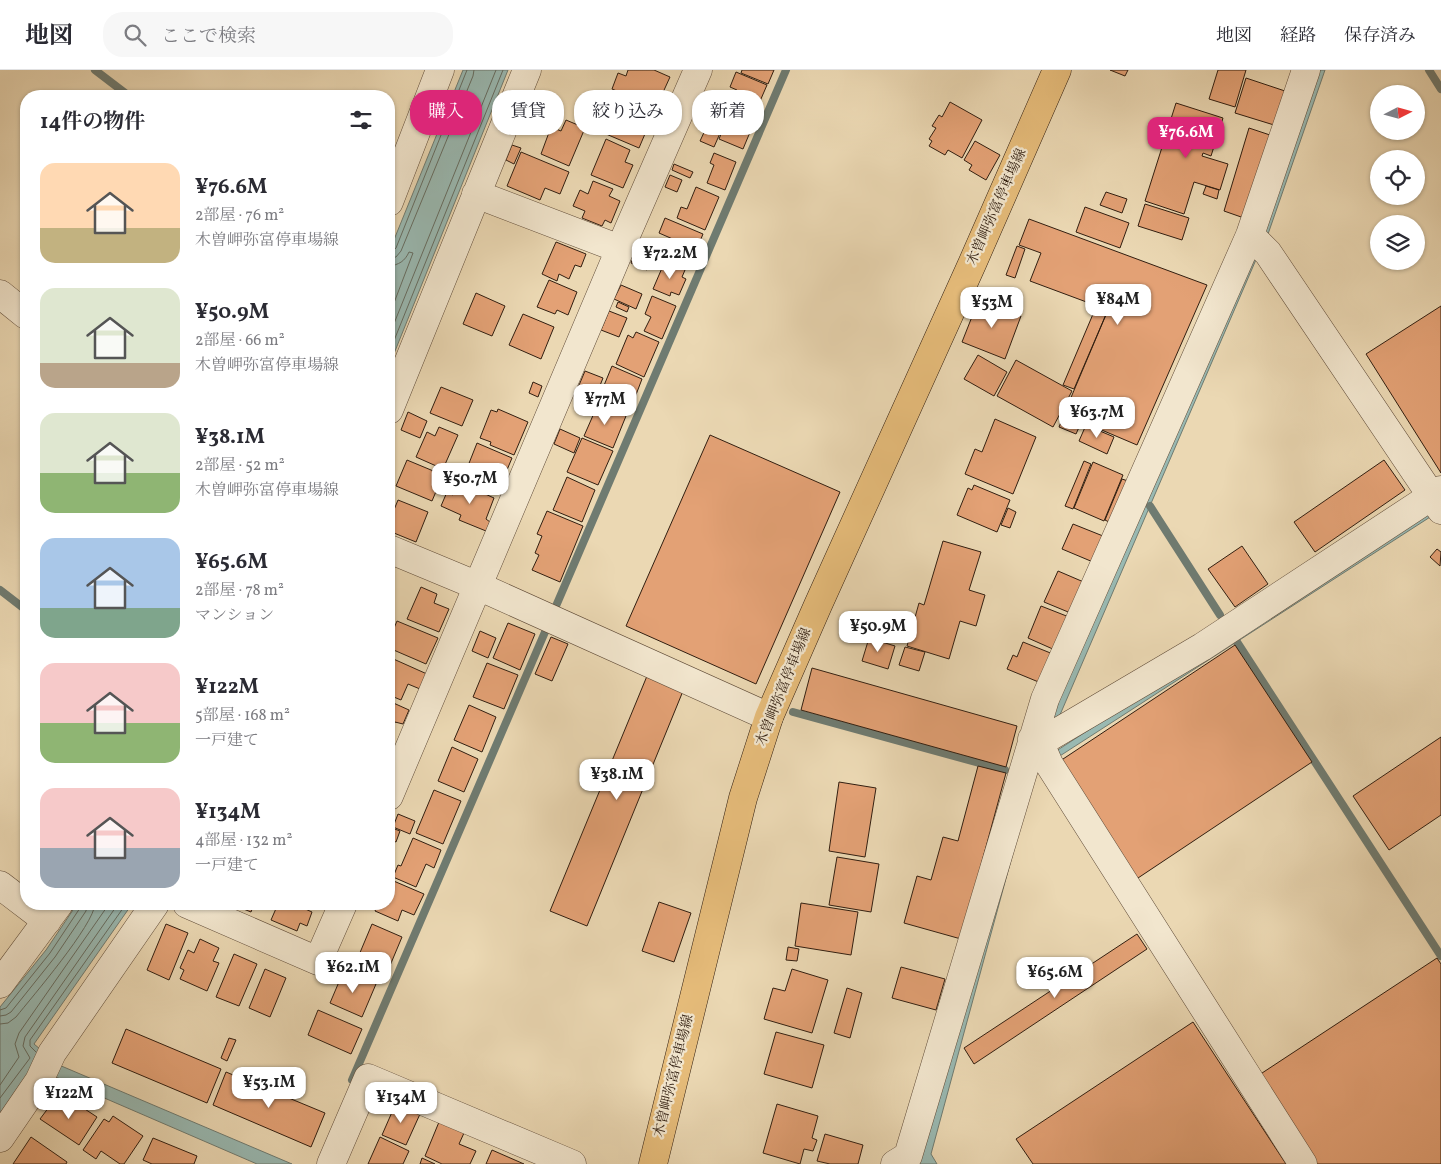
<!DOCTYPE html>
<html lang="ja">
<head>
<meta charset="utf-8">
<style>
  :root { --surface:#fff; --page:#f7f7f7; --text:#2b2b33; --muted:#7c7c81; --line:#e1e1e2; --accent:#db2777 }
  body { margin:0; font-family:Vollkorn,"Noto Serif JP",serif; background:var(--page); color:var(--text); height:100vh; display:flex; flex-direction:column; font-size:19px; white-space:nowrap }
  * { box-sizing:border-box; margin:0 }
  p { font-size:16px; color:var(--muted) }
  .icon { flex:none; width:28px; height:28px; fill:none; stroke:currentColor; stroke-width:2; stroke-linecap:round; stroke-linejoin:round }
  .map { position:relative; flex:1; overflow:hidden }
  .sheet { position:absolute; left:20px; top:20px; width:375px; height:820px; display:flex; flex-direction:column; background:var(--surface); border-radius:20px; box-shadow:0 1px 4px #0004 }
  .sheet>* { flex:none }
  .top-card { position:absolute; left:410px; top:20px; width:475px; height:45px; display:flex; gap:10px }
  .needle { width:32px; rotate:84deg }
  .controls { position:absolute; left:1370px; top:15px; display:grid; gap:10px }
  .controls a { display:grid; place-items:center; width:55px; height:55px; border-radius:50%; background:var(--surface); box-shadow:0 1px 4px #0004; font-size:25px }
  .price { position:absolute; translate:-50% -42px; padding:0 11px; border-radius:10px; background:#fff; color:#222; font-size:16px; line-height:32px; filter:drop-shadow(0 1px 2px #0008) }
  .price::after { content:''; position:absolute; left:50%; top:30px; width:15px; height:11px; margin-left:-8px; background:inherit; clip-path:polygon(0 0,100% 0,50% 100%) }
  .price.on { background:var(--accent); color:#fff }
  ul { padding:0; list-style:none }
  li { display:flex; align-items:center; gap:15px; height:125px; padding:0 20px }
  li span { display:grid; place-items:center; flex:none; width:140px; height:100px; border-radius:15px; color:#555 }
  li>.icon { margin-inline-start:auto }
  span .icon { width:60px; height:60px; fill:#fffc; stroke-width:1 }
  li b { font-size:21px }
  h2 { display:flex; justify-content:space-between; align-items:center; height:60px; padding:0 20px; font-size:21px }
  .pill { padding:0 18px; border-radius:20px; background:var(--surface); box-shadow:0 1px 4px #0004; font-size:18px; line-height:45px }
  .pill.on { background:var(--accent); color:#fff }
  header { display:flex; align-items:center; gap:30px; box-sizing:border-box; height:70px; padding:0 25px; background:var(--surface); border-bottom:1px solid var(--line) }
  header strong { font-size:24px }
  nav { display:flex; gap:28px; margin-inline-start:auto; font-size:18px }
  .search { width:350px; height:45px; background:var(--page); display:flex; align-items:center; gap:12px; box-sizing:border-box; padding:0 18px; border-radius:20px; color:var(--muted); font-size:19px }
  .map>svg:first-child { display:block }
</style>
</head>
<body>
<header>
<strong>地図</strong>
<div class="search"><svg class="icon" aria-label="search" viewBox="0 0 24 24"><circle cx="10" cy="10" r="6"/><path d="M15 15l6 6"/></svg>ここで検索</div>
<nav><a>地図</a><a>経路</a><a>保存済み</a></nav>
</header>
<div class="map">
<svg width="1441" height="1094" viewBox="0 0 1441 1094">
  <rect width="100%" height="100%" fill="#ebd8b3"/>
  <filter id="stains"><feTurbulence type="fractalNoise" baseFrequency=".004" numOctaves="4"/><feColorMatrix values="0 0 0 0 .2 0 0 0 0 .09 0 0 0 0 .02 0 0 0 .5 -.17"/></filter>
  <radialGradient id="worn" r=".72"><stop offset=".6" stop-color="#630" stop-opacity="0"/><stop offset="1" stop-color="#630" stop-opacity=".3"/></radialGradient>
  <!-- water -->
  <path fill="#99b9b2" stroke="#6f7b71" d="M463 0H508L389 296V182Z
    M1316 0H1325L1267 167 1258 185 1047 675 1053 683 1441 433V440L1035 702 931 1084 937 1094H916L1027 700Z
    M77 834H132L34 974 59 995 292 1094H257L35 998 0 1047V937L46 880Z"/>
  <g fill="none" stroke-linecap="round" stroke-linejoin="round">
    <!-- shore -->
    <path stroke="#656c61" stroke-width="1" d="M389 182 393 181 396 178 467 0
      M389 188 396 187 401 181 473 6 474 0
      M389 196C399 195 405 191 409 182L413 183 389 246
      M389 266 496 0
      M389 283 503 0
      M0 940 6 938 50 883 80 838 81 834
      M0 946 6 945 11 942 55 887 86 841 87 834
      M0 954 8 953 16 947C32 927 94 855 95 834
      M36 982 30 976V970L126 834
      M0 1015 19 987 15 974 19 963 109 834
      M0 1028 30 988 23 976 25 967 118 834"/>
    <!-- stream -->
    <path stroke="#6f7b71" stroke-width="8" d="M95 0 129 26
      M1429 0 1441 19
      M1150 436 1220 545
      M0 520 26 540
      M556 536 786 0
      M1237 572 1441 886
      M793 642 1005 700
      M352 1010 545 562"/>
  </g>
  <!-- building -->
  <path fill="#e3a175" stroke="#311e10" d="M628 0H654L670 7 660 29 651 26 648 34 612 19 618 3 626 6Z
    M742 0H774L768 14 741 3Z
    M1110 0H1128L1125 6Z
    M1218 0H1246L1235 37 1209 29Z
    M736 2 767 15 754 45 731 35 737 20 730 17Z
    M1246 8 1285 21 1274 55 1235 43Z
    M621 30 639 37 635 46 650 52 639 78 606 64Z
    M950 32 982 50 962 88 948 80 945 85 929 76 932 71 929 69 936 58 932 56 939 45 942 47Z
    M1176 33 1223 48 1211 86 1203 83 1202 86 1228 94 1220 120 1194 112 1184 144 1145 131Z
    M534 34 545 39 539 55 527 50Z
    M729 45 753 55 743 79 719 69Z
    M566 50 585 58 569 96 541 84 551 57 561 61Z
    M707 56 721 61 714 77 700 71Z
    M1249 58 1270 65 1244 148 1224 141Z
    M606 69 630 80 625 92 633 95 623 118 591 105Z
    M975 71 1000 85 986 110 969 100 972 95 964 90Z
    M512 75 521 78 514 94 506 90Z
    M521 82 569 102 560 124 545 118 540 130 507 116Z
    M714 83 736 92 725 120 707 113 714 95 710 93Z
    M674 94 693 102 690 108 672 100Z
    M670 105 682 110 677 122 665 117Z
    M593 111 613 119 609 126 620 131 611 153 605 150 602 156 582 148 585 141 573 136 580 120 588 124Z
    M1206 116 1219 120 1217 129 1203 124Z
    M696 117 719 127 705 160 677 148 681 137 687 139Z
    M1106 122 1127 129 1122 143 1100 135Z
    M1145 134 1189 148 1182 170 1138 156Z
    M1085 137 1129 153 1120 178 1076 162Z
    M665 148 703 164 691 193 670 184 675 170 659 163Z
    M1029 149 1207 215 1137 375 1064 344 1108 240 1030 211 1041 183 1019 175Z
    M556 172 586 184 581 197 575 195 569 209 559 204 557 211 542 204Z
    M638 176 654 183 647 200 631 193Z
    M1017 176 1025 179 1015 208 1006 205Z
    M665 191 685 200 682 207 686 209 679 225 671 222 670 226 653 219Z
    M549 210 577 222 568 245 557 240 555 244 537 237Z
    M621 215 642 224 636 239 614 229Z
    M476 223 505 236 492 266 463 254Z
    M652 226 676 236 662 269 644 261 651 247 645 244Z
    M979 229 1021 246 1005 289 962 272Z
    M618 232 629 237 627 242 616 237Z
    M1441 236V403L1366 284Z
    M1096 237 1107 242 1074 319 1063 315Z
    M609 241 627 248 619 267 601 260Z
    M523 244 554 257 541 289 509 275Z
    M636 262 659 272 644 307 616 294 628 265 633 268Z
    M978 285 1007 302 994 326 964 309Z
    M1016 290 1072 321 1053 357 997 326Z
    M612 296 642 309 629 343 598 330Z
    M585 301 603 308 595 328 577 320Z
    M533 312 542 316 538 327 529 323Z
    M441 317 473 330 462 356 430 343Z
    M598 334 626 346 613 378 584 366Z
    M498 339 528 352 514 385 490 375 491 372 480 368 491 340 497 342Z
    M408 342 427 351 420 368 401 360Z
    M1064 345 1081 353 1076 364 1059 357Z
    M995 349 1036 367 1013 424 965 404 975 379 982 382Z
    M1086 355 1114 367 1107 384 1079 371Z
    M439 357 458 365 443 399 416 387 427 362 435 366Z
    M560 359 580 368 574 383 554 374Z
    M710 365 840 422 756 614 626 556Z
    M582 368 613 381 598 415 567 402Z
    M477 373 512 388 504 407 502 406 496 420 464 406Z
    M407 390 443 405 432 431 396 416Z
    M1384 390 1405 420 1315 482 1294 452Z
    M1084 391 1091 394 1073 439 1065 436Z
    M1093 392 1123 405 1104 451 1074 438Z
    M567 407 595 420 582 452 553 440Z
    M1122 409 1128 411 1111 453 1105 450Z
    M466 411 485 419 483 423 494 428 486 449 490 452 486 461 459 450 461 445 441 436 447 422 453 425 455 421 461 423Z
    M974 415 1010 430 997 462 957 445 968 418 972 420Z
    M398 430 428 442 416 472 389 461V452Z
    M1008 438 1016 442 1010 458 1001 455Z
    M547 441 583 456 560 512 532 500 539 485 535 483 542 466 537 464Z
    M1073 454 1103 466 1093 492 1062 479Z
    M943 471 981 482 969 520 985 525 976 556 960 551 949 589 907 576 919 533 924 535Z
    M1242 476 1268 514 1235 537 1208 499Z
    M1437 479 1441 482 1440 496 1430 487Z
    M1058 501 1086 513 1073 544 1044 532Z
    M421 517 437 524 434 533 449 539 439 562 407 549Z
    M1041 536 1069 547 1055 580 1028 568Z
    M397 551 438 568 426 594 389 578V570Z
    M508 553 535 564 520 600 493 588Z
    M480 561 496 568 488 588 472 581Z
    M551 567 568 574 552 611 535 604Z
    M869 568 895 576 888 599 862 591Z
    M1023 572 1053 584 1041 613 1007 599 1013 585 1017 587Z
    M1235 575 1312 692 1135 810 1057 693Z
    M905 577 925 582 919 601 899 595Z
    M389 587 427 604 420 619 408 614 401 630 389 625Z
    M487 593 518 605 504 639 473 627Z
    M812 598 1017 656 1006 697 801 640Z
    M647 606 683 621 587 856 550 841Z
    M389 631 409 640 403 654 395 652 389 666Z
    M469 635 496 647 482 682 454 670Z
    M1441 667V745L1389 780 1353 726Z
    M452 677 478 689 464 722 438 711Z
    M978 696 1006 703 961 869 904 853 917 806 931 810 943 767 958 771Z
    M839 712 876 718 865 787 829 781Z
    M434 720 461 731 443 774 416 763Z
    M398 744 415 751 410 764 393 757Z
    M392 758 400 761 396 772 389 769Z
    M413 768 441 780 434 798 426 794 416 817 393 807 398 795 401 796Z
    M837 787 879 794 871 842 829 835Z
    M389 809 424 824 414 845 402 840 398 851 375 841 378 834H389Z
    M659 832 691 843 674 892 642 881Z
    M801 833 858 842 851 885 795 876Z
    M231 834H254L251 842Z
    M278 834H294L312 842 307 856 300 853 297 861 271 850Z
    M166 854 188 863 169 910 147 900Z
    M372 854 402 867 389 898 359 885Z
    M1137 864 1147 879 974 994 964 978Z
    M200 869 219 878 213 891 219 893 207 921 180 909 184 900 180 898 188 880 194 883Z
    M788 877 799 879 797 891 786 890Z
    M234 884 257 894 239 936 216 927Z
    M1437 888 1441 894V1094H1313L1256 1007Z
    M373 897 388 903 383 913 368 907Z
    M901 897 945 909 936 940 892 928Z
    M265 899 286 908 270 947 249 938Z
    M792 899 828 910 812 963 764 949 773 918 785 921Z
    M344 900 376 914 362 947 330 933Z
    M847 918 862 923 850 968 834 963Z
    M318 940 362 959 351 984 308 965Z
    M1193 952 1286 1094H1033L1016 1069Z
    M126 959 221 999 207 1033 112 993Z
    M776 962 824 975 812 1018 764 1004Z
    M229 968 236 970 227 991 221 988Z
    M226 1002 325 1043 311 1077 213 1035Z
    M68 1028 97 1047 79 1075 40 1049 55 1029 64 1035Z
    M396 1033 420 1044 406 1075 382 1065Z
    M777 1034 818 1046 812 1068 817 1070 813 1081 804 1079 800 1094 763 1083Z
    M113 1046 143 1066 124 1094H120L101 1081 96 1089 83 1080 104 1049 109 1052Z
    M439 1052 464 1063 459 1074 476 1081 470 1094H442L425 1086Z
    M825 1064 863 1075 858 1094H830L817 1091Z
    M31 1067 67 1092 66 1094H13Z
    M380 1067 409 1081 403 1094H368Z
    M153 1068 197 1086 194 1094H152L143 1090Z
    M492 1080 524 1094H486Z
    M422 1088 435 1094H420Z"/>
  <g fill="none" stroke-linecap="round" stroke-linejoin="round">
    <!-- minor casing -->
    <g stroke="#604c39" stroke-width="29">
      <path id="minor" d="M476 124 620 179
        M389 132 440 0
        M1250 165 1268 183 1441 440
        M0 224 26 245
        M389 340 527 0
        M389 479 478 516 769 647
        M1032 669 1039 671 1051 666 1202 577 1441 420
        M1039 671 1049 694 1303 1094
        M389 726 620 179 698 0
        M0 815 47 851
        M187 834 318 891 343 834
        M0 914 59 834
        M0 1068 39 1011 52 983 155 834
        M331 1094 368 1008 572 1094
        M895 1094 908 1086 1045 629 1250 165 1306 0"/>
    </g>
    <!-- major casing -->
    <g stroke="#311e10" stroke-width="29">
      <path id="major" d="M653 1094 743 728 769 647 818 535 972 194 1057 0"/>
    </g>
    <!-- minor -->
    <use href="#minor" stroke="#f2e6ce" stroke-width="28"/>
    <!-- major -->
    <use href="#major" stroke="#e6bc7a" stroke-width="28"/>
  </g>
  <g text-anchor="middle" dominant-baseline="central" stroke-width="4.5" stroke-linejoin="round" paint-order="stroke">
    <!-- street labels -->
    <g font-size="14" fill="#311e10" stroke="#f2e6ce">
      <text transform="translate(997 137) rotate(-66)">木曽岬弥富停車場線</text>
      <text transform="translate(784 617) rotate(-68)">木曽岬弥富停車場線</text>
      <text transform="translate(674 1006) rotate(-76)">木曽岬弥富停車場線</text>
    </g>
  </g>
  <rect width="100%" height="100%" filter="url(#stains)"/>
  <rect width="100%" height="100%" fill="url(#worn)"/>
</svg>
<div class="controls">
<a><svg class="needle" viewBox="-14 -14 28 28"><path d="M0-13l5 13h-10z" fill="#e53935"/><path d="M0 13l5-13h-10z" fill="#7c7c81"/></svg></a>
<a><svg class="icon" aria-label="locate" viewBox="0 0 24 24"><circle cx="12" cy="12" r="6"/><path d="M12 2v4M12 18v4M2 12h4M18 12h4"/></svg></a>
<a><svg class="icon" aria-label="layers" viewBox="0 0 24 24"><path d="M12 4l9 5-9 5-9-5zM3 14l9 5 9-5"/></svg></a>
</div>
<b class="price on" style="left:1186px;top:89px">¥76.6M</b>
<b class="price" style="left:670px;top:210px">¥72.2M</b>
<b class="price" style="left:1118px;top:256px">¥84M</b>
<b class="price" style="left:992px;top:259px">¥53M</b>
<b class="price" style="left:605px;top:356px">¥77M</b>
<b class="price" style="left:1097px;top:369px">¥63.7M</b>
<b class="price" style="left:470px;top:435px">¥50.7M</b>
<b class="price" style="left:878px;top:583px">¥50.9M</b>
<b class="price" style="left:617px;top:731px">¥38.1M</b>
<b class="price" style="left:353px;top:924px">¥62.1M</b>
<b class="price" style="left:1055px;top:929px">¥65.6M</b>
<b class="price" style="left:269px;top:1039px">¥53.1M</b>
<b class="price" style="left:69px;top:1050px">¥122M</b>
<b class="price" style="left:401px;top:1054px">¥134M</b>
<div class="top-card">
<a class="pill on">購入</a>
<a class="pill">賃貸</a>
<a class="pill">絞り込み</a>
<a class="pill">新着</a>
</div>
<section class="sheet">
<h2>14件の物件<svg class="icon" aria-label="filters" viewBox="0 0 24 24"><path d="M4 7h16M4 17h16"/><circle cx="9" cy="7" r="2"/><circle cx="15" cy="17" r="2"/></svg></h2>
<ul>
<li><span style="background:linear-gradient(#ffd9b3 65%,#c2b280 0)"><svg class="icon" aria-label="home" viewBox="0 0 24 24"><path d="M3 11l9-7 9 7M6 9v11h12V9"/></svg></span><div><b>¥76.6M</b><p>2部屋 · 76 m²</p><p>木曽岬弥富停車場線</p></div></li>
<li><span style="background:linear-gradient(#dfe7d0 75%,#b9a48a 0)"><svg class="icon" aria-label="home" viewBox="0 0 24 24"><path d="M3 11l9-7 9 7M6 9v11h12V9"/></svg></span><div><b>¥50.9M</b><p>2部屋 · 66 m²</p><p>木曽岬弥富停車場線</p></div></li>
<li><span style="background:linear-gradient(#dfe7d0 60%,#8fb573 0)"><svg class="icon" aria-label="home" viewBox="0 0 24 24"><path d="M3 11l9-7 9 7M6 9v11h12V9"/></svg></span><div><b>¥38.1M</b><p>2部屋 · 52 m²</p><p>木曽岬弥富停車場線</p></div></li>
<li><span style="background:linear-gradient(#a9c7e8 70%,#7fa58c 0)"><svg class="icon" aria-label="home" viewBox="0 0 24 24"><path d="M3 11l9-7 9 7M6 9v11h12V9"/></svg></span><div><b>¥65.6M</b><p>2部屋 · 78 m²</p><p>マンション</p></div></li>
<li><span style="background:linear-gradient(#f6c9c9 60%,#8fb573 0)"><svg class="icon" aria-label="home" viewBox="0 0 24 24"><path d="M3 11l9-7 9 7M6 9v11h12V9"/></svg></span><div><b>¥122M</b><p>5部屋 · 168 m²</p><p>一戸建て</p></div></li>
<li><span style="background:linear-gradient(#f6c9c9 60%,#9aa5b1 0)"><svg class="icon" aria-label="home" viewBox="0 0 24 24"><path d="M3 11l9-7 9 7M6 9v11h12V9"/></svg></span><div><b>¥134M</b><p>4部屋 · 132 m²</p><p>一戸建て</p></div></li>
</ul>
</section>
</div>
</body>
</html>
